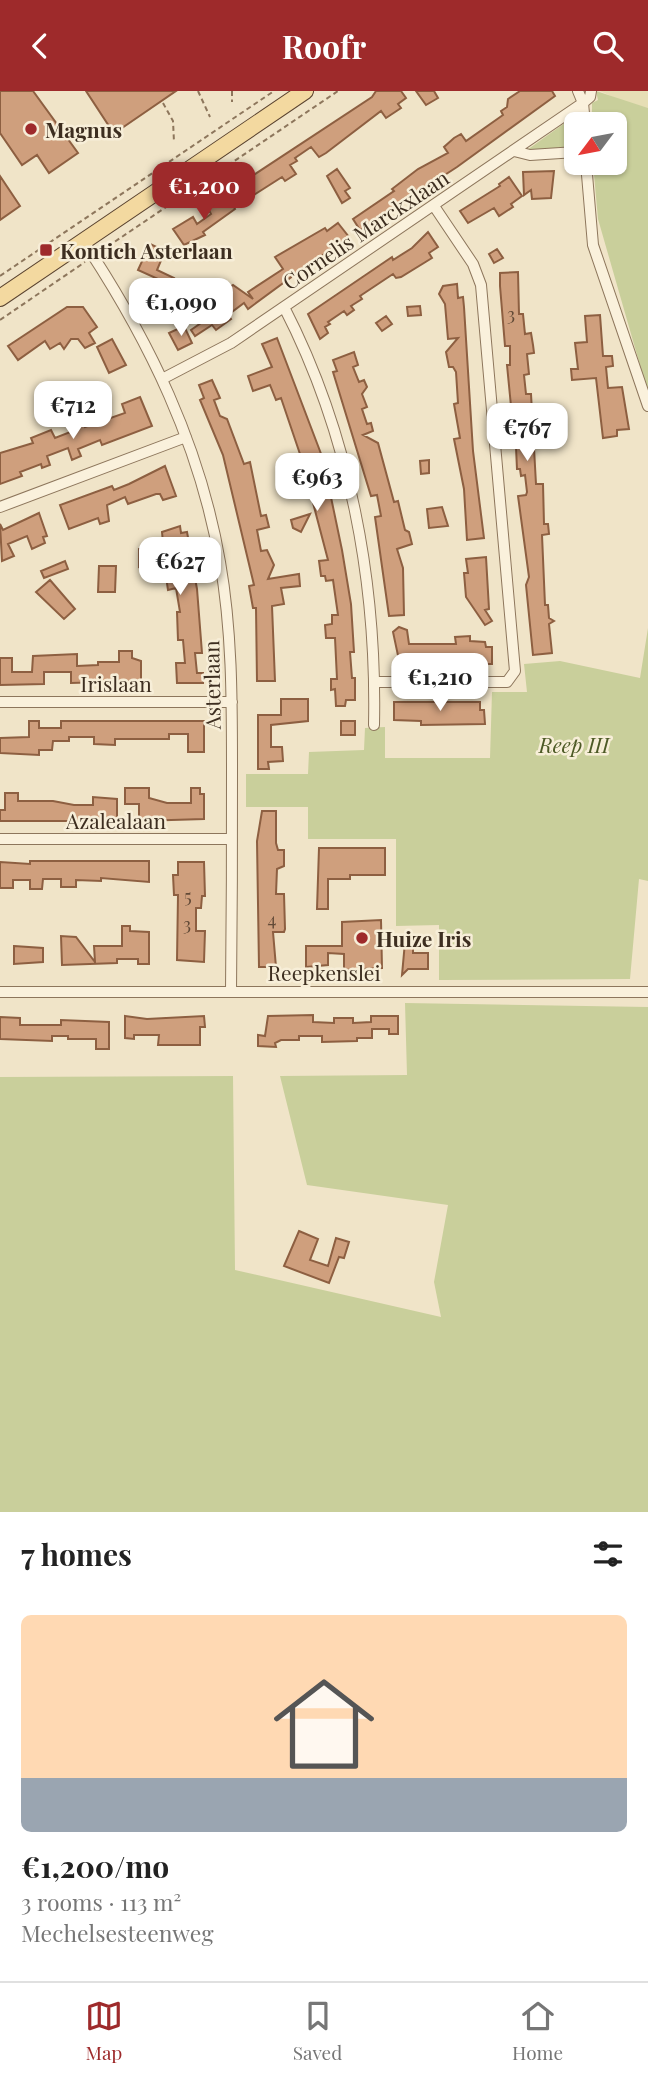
<!DOCTYPE html>
<html lang="en">
<head>
<meta charset="utf-8">
<style>
  :root { --surface:#fff; --page:#f2f2f2; --text:#222; --muted:#767676; --line:#e0e0e0; --accent:#9e2a2b }
  body { margin:0; font-family:"Playfair Display",serif; background:var(--page); color:var(--text); height:100vh; display:flex; flex-direction:column; font-size:26px; white-space:nowrap }
  * { box-sizing:border-box; margin:0 }
  p { font-size:23px; color:var(--muted) }
  .icon { flex:none; width:38px; height:38px; fill:none; stroke:currentColor; stroke-width:2; stroke-linecap:round; stroke-linejoin:round }
  .map { position:relative; height:1421px; overflow:hidden }
  .drawer { display:flex; flex-direction:column; background:var(--surface); flex:1 }
  .drawer>* { flex:none }
  .needle { width:46px; rotate:238deg }
  .fabs { position:absolute; left:564px; top:21px; display:grid; gap:14px }
  .fabs a { display:grid; place-items:center; width:63px; height:63px; border-radius:10px; background:var(--surface); box-shadow:0 2px 5px #0004; font-size:35px }
  .price { position:absolute; translate:-50% -60px; padding:0 16px; border-radius:14px; background:#fff; color:#222; font-size:23px; line-height:46px; filter:drop-shadow(0 2px 4px #0008) }
  .price::after { content:''; position:absolute; left:50%; top:42px; width:21px; height:16px; margin-left:-10px; background:inherit; clip-path:polygon(0 0,100% 0,50% 100%) }
  .price.selected { background:var(--accent); color:#fff }
  ul { padding:0; list-style:none }
  li { display:grid; align-content:center; gap:14px; height:371px; padding:0 21px }
  li span { display:grid; place-items:center; height:217px; border-radius:10px; color:#555 }
  li>.icon { margin-inline-start:auto }
  span .icon { width:126px; height:126px; fill:#fffc; stroke-width:1 }
  li b { font-size:30px }
  h2 { display:flex; justify-content:space-between; align-items:center; height:84px; padding:0 21px; font-size:30px }
  header { display:flex; justify-content:space-between; align-items:center; height:91px; padding:0 21px; background:var(--accent); color:#fff; font-size:32px; font-weight:700 }
  .tab-bar { display:flex; justify-content:space-around; align-items:center; height:98px; border-top:2px solid var(--line); background:var(--surface); font-size:19px; color:var(--muted) }
  .tab-bar a { display:grid; justify-items:center; gap:4px }
  .tab-bar .selected { color:var(--accent) }
  .map>svg:first-child { display:block }
</style>
</head>
<body>
<header><svg class="icon" aria-label="back" viewBox="0 0 24 24"><path d="M15 5l-7 7 7 7"/></svg>Roofr<svg class="icon" aria-label="search" viewBox="0 0 24 24"><circle cx="10" cy="10" r="6"/><path d="M15 15l6 6"/></svg></header>
<div class="map">
<svg width="648" height="1421" viewBox="0 0 648 1421">
  <rect width="100%" height="100%" fill="#f0e4c8"/>
  <!-- farmland -->
  <path fill="#e6deb5" d="M600 0H648V17L622 10Z"/>
  <!-- green -->
  <path fill="#c9cf9b" d="M596 0 648 17V302L598 128 593 72H614V33H592V12L598 9Z
    M576 28 580 33H576V57L527 59 569 29Z
    M648 537V790L639 788 630 888 439 889V834L396 835V748H308V716H246V683H308L309 661 364 659 365 637 385 636V667H490L492 601H527L524 573 560 570 640 587Z
    M405 912 648 916V1421H0V986L233 985 235 1179 441 1226 434 1191 448 1114 307 1094 280 985 407 984Z"/>
  <!-- building -->
  <path fill="#cf9f7d" stroke="#8d5f41" stroke-width="2" d="M0 0H33L78 62 49 82 37 64 22 74 0 42Z
    M86 0H176L122 37 109 35Z
    M376 0H401L406 7 398 13 401 17 386 27 381 20 326 62 319 66 311 56 295 67 297 70 290 74 296 83 285 90 282 86 249 107 240 93 372 6Z
    M416 0H434L438 7 426 14Z
    M520 0H552L555 5 457 76 360 139 353 128 394 100 392 98 418 78 448 62 444 56 454 47 461 43 466 50 503 24 501 20 507 16 508 8Z
    M337 78 350 97 345 100 350 107 342 112 327 85Z
    M554 80 551 107 532 108 531 99 524 104 523 81Z
    M0 85 20 115 0 129Z
    M509 86 522 105 511 113 513 116 499 125 494 117 468 132 460 120 500 95 499 93Z
    M227 105 235 118 203 141 205 144 184 154 173 138 193 126 197 133 211 123 207 116Z
    M338 132 349 146 323 164 325 166 318 171 316 168 248 218 244 212 228 224 231 228 216 239 212 234 195 245 191 239 231 211 224 200 233 194 253 208 248 201 283 178 275 166 325 137 327 140Z
    M428 141 438 156 429 162 432 167 401 186 396 187 393 183 360 205 362 208 351 215 354 219 347 224 344 220 328 231 330 233 325 236 328 242 320 248 308 223 392 166 393 169 412 157Z
    M150 153 165 160 157 179 174 187 171 194 138 179Z
    M497 158 503 167 494 172 489 163Z
    M518 181 519 223H523L525 243 531 242 533 254 534 262 527 263 529 283 524 284 526 303H531L536 393H543L544 433H548L549 443 542 444 545 514H548L549 527 554 530 549 533 552 562 533 564 526 494 529 486 518 405 526 404 527 401 525 384 521 385 520 378H517L515 334H520L519 314 511 315 507 274H510V255H505L500 195V182Z
    M457 193 458 207 463 206 464 216 473 360 484 447 467 449 464 398 454 348 460 347 454 313 458 312 456 281 453 276H449L446 261 458 247 448 248 445 213 439 203 443 195Z
    M420 215 421 224 408 225 407 216Z
    M67 216H83L97 236 89 242 95 252 85 257 78 248H71L64 258 60 252 50 258 45 250 18 269 8 255Z
    M600 224 603 265H612L613 275 606 276 608 297 622 296 629 338 617 339V345L603 347 596 287 572 289 571 278H578L575 252 587 251 585 225Z
    M386 225 392 233 382 240 376 232Z
    M184 235 192 252 178 259 169 242Z
    M277 247 323 368 342 459 351 513 354 561H350L352 587H355V609H346L345 615H336L335 598 331 599V588H337L335 547H326L325 534 332 533V524H338L333 489 326 490 325 485H321L319 470 328 469 301 366 281 307 276 309 270 294 253 300 248 285 272 276 262 253Z
    M112 248 126 274 109 282 97 256Z
    M354 261 358 274 353 276 359 291 364 289 367 296 362 303 367 316 362 318 367 333 371 332 373 340 363 344 378 352 394 411 398 410 405 439 409 441 412 453 397 458 403 477 404 524 389 525 375 426 381 425 377 404 371 405 333 281 337 280 333 269Z
    M212 289 220 307 214 309 220 325 227 328 244 373 250 371 261 425 266 424 269 436 257 439 261 460 267 459 274 474 268 488 299 483 300 495 281 497 284 513 272 515 275 590H257L256 517H253L249 495 254 494 223 364 200 309 204 307 199 294Z
    M140 306 152 335 102 354 100 349 78 358 81 365 72 369 68 357 47 365 50 374 42 377 41 373 20 381 22 385 0 393V362L33 352 31 347 51 339 55 347 73 340 71 336 83 331 85 336 125 322 122 313Z
    M429 369V382L421 383 420 370Z
    M165 375 176 405 163 409 160 403H156L128 413 125 406 107 414 109 430 100 433 98 427 69 438 60 414 112 395 114 399 129 393Z
    M442 416 448 435 429 437 427 418Z
    M39 422 47 445 43 446 45 452 32 458 27 445 8 453 14 465 2 470 0 433 3 439Z
    M310 423 301 441 293 437 291 429Z
    M180 435 181 442 187 441 189 452 183 453 186 472 192 471 197 498 202 562H195L197 582H203V592H177L176 572H185L183 549H178L177 521H180L176 497 168 499 164 472 139 476V458L163 452 162 441Z
    M486 466 489 518 485 519 492 530 485 534 466 506 464 482H468L466 468Z
    M65 470 68 478 44 487 41 480Z
    M99 475H116L115 501H98Z
    M50 489 75 518 64 528 36 501Z
    M399 536 407 539 409 553H456L455 546 470 545V550L485 551 486 556H492V573H435V569L400 574 393 541Z
    M119 560H132V567L141 570V590L71 592V581H44V593L0 594V567H12V581H32L33 565 77 563V575L98 574V571H119Z
    M281 608H308V630L271 634V656H282L283 670 268 671 269 678H258V624H281Z
    M394 611H480V619H484L485 633 421 634V630L394 629Z
    M29 630H39V637H61V630H204V661H188V643H169V648H115V654L94 653V646H69V650H53L52 659H39V664L0 662V647L29 646Z
    M341 630H355V644H341Z
    M125 697H149V707L167 712H191V697H200V703H204V728L139 730V713H125Z
    M5 702H18V710H53L74 714H93V706L117 708V730H0V719H5Z
    M262 720H276V752L278 759H284V775L277 778 276 803H284L285 838 284 841H273L276 876H259L257 750Z
    M319 757H385V784H350V788H328V818H317Z
    M30 770H149V791L101 787V790L76 789V796H61V788H43L42 798H30V789H13V797H0V771L30 773Z
    M178 771H204L205 805H202L201 817H196V840H205L204 871 177 869 178 804H174L173 784H178Z
    M381 829 382 877 344 879V863L328 862V874L306 876V855H342V831Z
    M122 835H130V840L149 841V873H138V868H117V872L62 874 61 845 76 846 95 871 94 855H122Z
    M405 851H413V862H428V878H408L402 884Z
    M14 855 43 857V871L14 873Z
    M313 924V931L334 932V927H353V932L371 931V925H398V943H389V938H372V947H357V950L322 951V945H299V949H281L275 952 276 956 258 955V944L265 945 268 925Z
    M125 925 147 928 204 925 205 936H200V954H158L159 944H134V948L125 947Z
    M0 926 20 927V934H61V929L109 931V958H96V948H68V945H52V950L0 948Z
    M299 1140 318 1148 310 1169 328 1175 336 1147 349 1151 344 1167 339 1166 329 1192 284 1175Z"/>
  <g fill="none" stroke-linecap="round" stroke-linejoin="round">
    <!-- minor casing -->
    <g stroke="#8d765c" stroke-width="12">
      <path id="minor" d="M578 0 583 12 585 33
        M514 60 530 64 576 61
        M586 72 593 154 648 315
        M84 151C149 249 200 354 220 471 232 539 232 608 232 677 232 751 232 826 231 900
        M284 216C350 344 377 491 374 634
        M164 287 231 252 583 12 590 6 591 0
        M0 416 186 346
        M375 591H507L515 580 481 194 473 173 434 115
        M0 611H232
        M0 748H232
        M0 901H648"/>
    </g>
    <!-- primary casing -->
    <g stroke="#5b4430" stroke-width="18">
      <path id="primary" d="M0 207 305 0"/>
    </g>
    <!-- path -->
    <path stroke="#8d765c" stroke-width="2" stroke-dasharray="5 3.5" stroke-linecap="butt" d="M198 0 210 26
      M232 0V11
      M163 12 173 30 174 51
      M101 160 338 0
      M0 185 274 0
      M0 229 85 171"/>
    <!-- minor -->
    <use href="#minor" stroke="#faf1dc" stroke-width="10"/>
    <!-- primary -->
    <use href="#primary" stroke="#f3d9a0" stroke-width="16"/>
  </g>
  <!-- markers -->
  <g fill="#9e2a2b" stroke="#f7eed8" stroke-width="2.5">
    <circle cx="31" cy="38" r="7"/>
    <rect x="39" y="152" width="14" height="14" rx="3.5"/>
    <circle cx="362" cy="847" r="7"/>
  </g>
  <g text-anchor="middle" dominant-baseline="central" stroke-width="5" stroke-linejoin="round" paint-order="stroke">
    <!-- number labels -->
    <g font-size="18" fill="#624a37">
      <text x="511" y="223">3</text>
      <text x="188" y="805">5</text>
      <text x="272" y="828">4</text>
      <text x="187" y="833">3</text>
    </g>
    <!-- poi labels -->
    <g font-size="21" font-weight="bold" fill="#3d2e20" stroke="#f7eed8" text-anchor="start">
      <text x="45" y="38">Magnus</text>
      <text x="60" y="159">Kontich Asterlaan</text>
      <text x="376" y="847">Huize Iris</text>
    </g>
    <!-- street labels -->
    <g font-size="21" fill="#3d2e20" stroke="#f7eed8">
      <text transform="translate(365 138) rotate(-34)">Cornelis Marckxlaan</text>
      <text x="116" y="592">Irislaan</text>
      <text transform="translate(211 594) rotate(-91)">Asterlaan</text>
      <text x="116" y="729">Azalealaan</text>
      <text x="324" y="881">Reepkenslei</text>
    </g>
    <!-- park labels -->
    <g font-size="21" font-style="italic" fill="#4d5a26" stroke="#f7eed8">
      <text x="574" y="653">Reep III</text>
    </g>
  </g>
</svg>
<div class="fabs">
<a><svg class="needle" viewBox="-14 -14 28 28"><path d="M0-13l5 13h-10z" fill="#e53935"/><path d="M0 13l5-13h-10z" fill="#767676"/></svg></a>
</div>
<b class="price selected" style="left:204px;top:131px">€1,200</b>
<b class="price" style="left:181px;top:247px">€1,090</b>
<b class="price" style="left:73px;top:350px">€712</b>
<b class="price" style="left:527px;top:372px">€767</b>
<b class="price" style="left:317px;top:422px">€963</b>
<b class="price" style="left:180px;top:506px">€627</b>
<b class="price" style="left:440px;top:622px">€1,210</b>
</div>
<section class="drawer">
<h2>7 homes<svg class="icon" aria-label="filters" viewBox="0 0 24 24"><path d="M4 7h16M4 17h16"/><circle cx="9" cy="7" r="2"/><circle cx="15" cy="17" r="2"/></svg></h2>
<ul>
<li><span style="background:linear-gradient(#ffd9b3 75%,#9aa5b1 0)"><svg class="icon" aria-label="home" viewBox="0 0 24 24"><path d="M3 11l9-7 9 7M6 9v11h12V9"/></svg></span><div><b>€1,200/mo</b><p>3 rooms · 113 m²</p><p>Mechelsesteenweg</p></div></li>
</ul>
</section>
<nav class="tab-bar">
<a class="selected"><svg class="icon" aria-label="map" viewBox="0 0 24 24"><path d="M3 6l6-2 6 2 6-2v14l-6 2-6-2-6 2zM9 4v14M15 6v14"/></svg>Map</a>
<a><svg class="icon" aria-label="saved" viewBox="0 0 24 24"><path d="M7 4h10v16l-5-4-5 4z"/></svg>Saved</a>
<a><svg class="icon" aria-label="home" viewBox="0 0 24 24"><path d="M3 11l9-7 9 7M6 9v11h12V9"/></svg>Home</a>
</nav>
</body>
</html>
